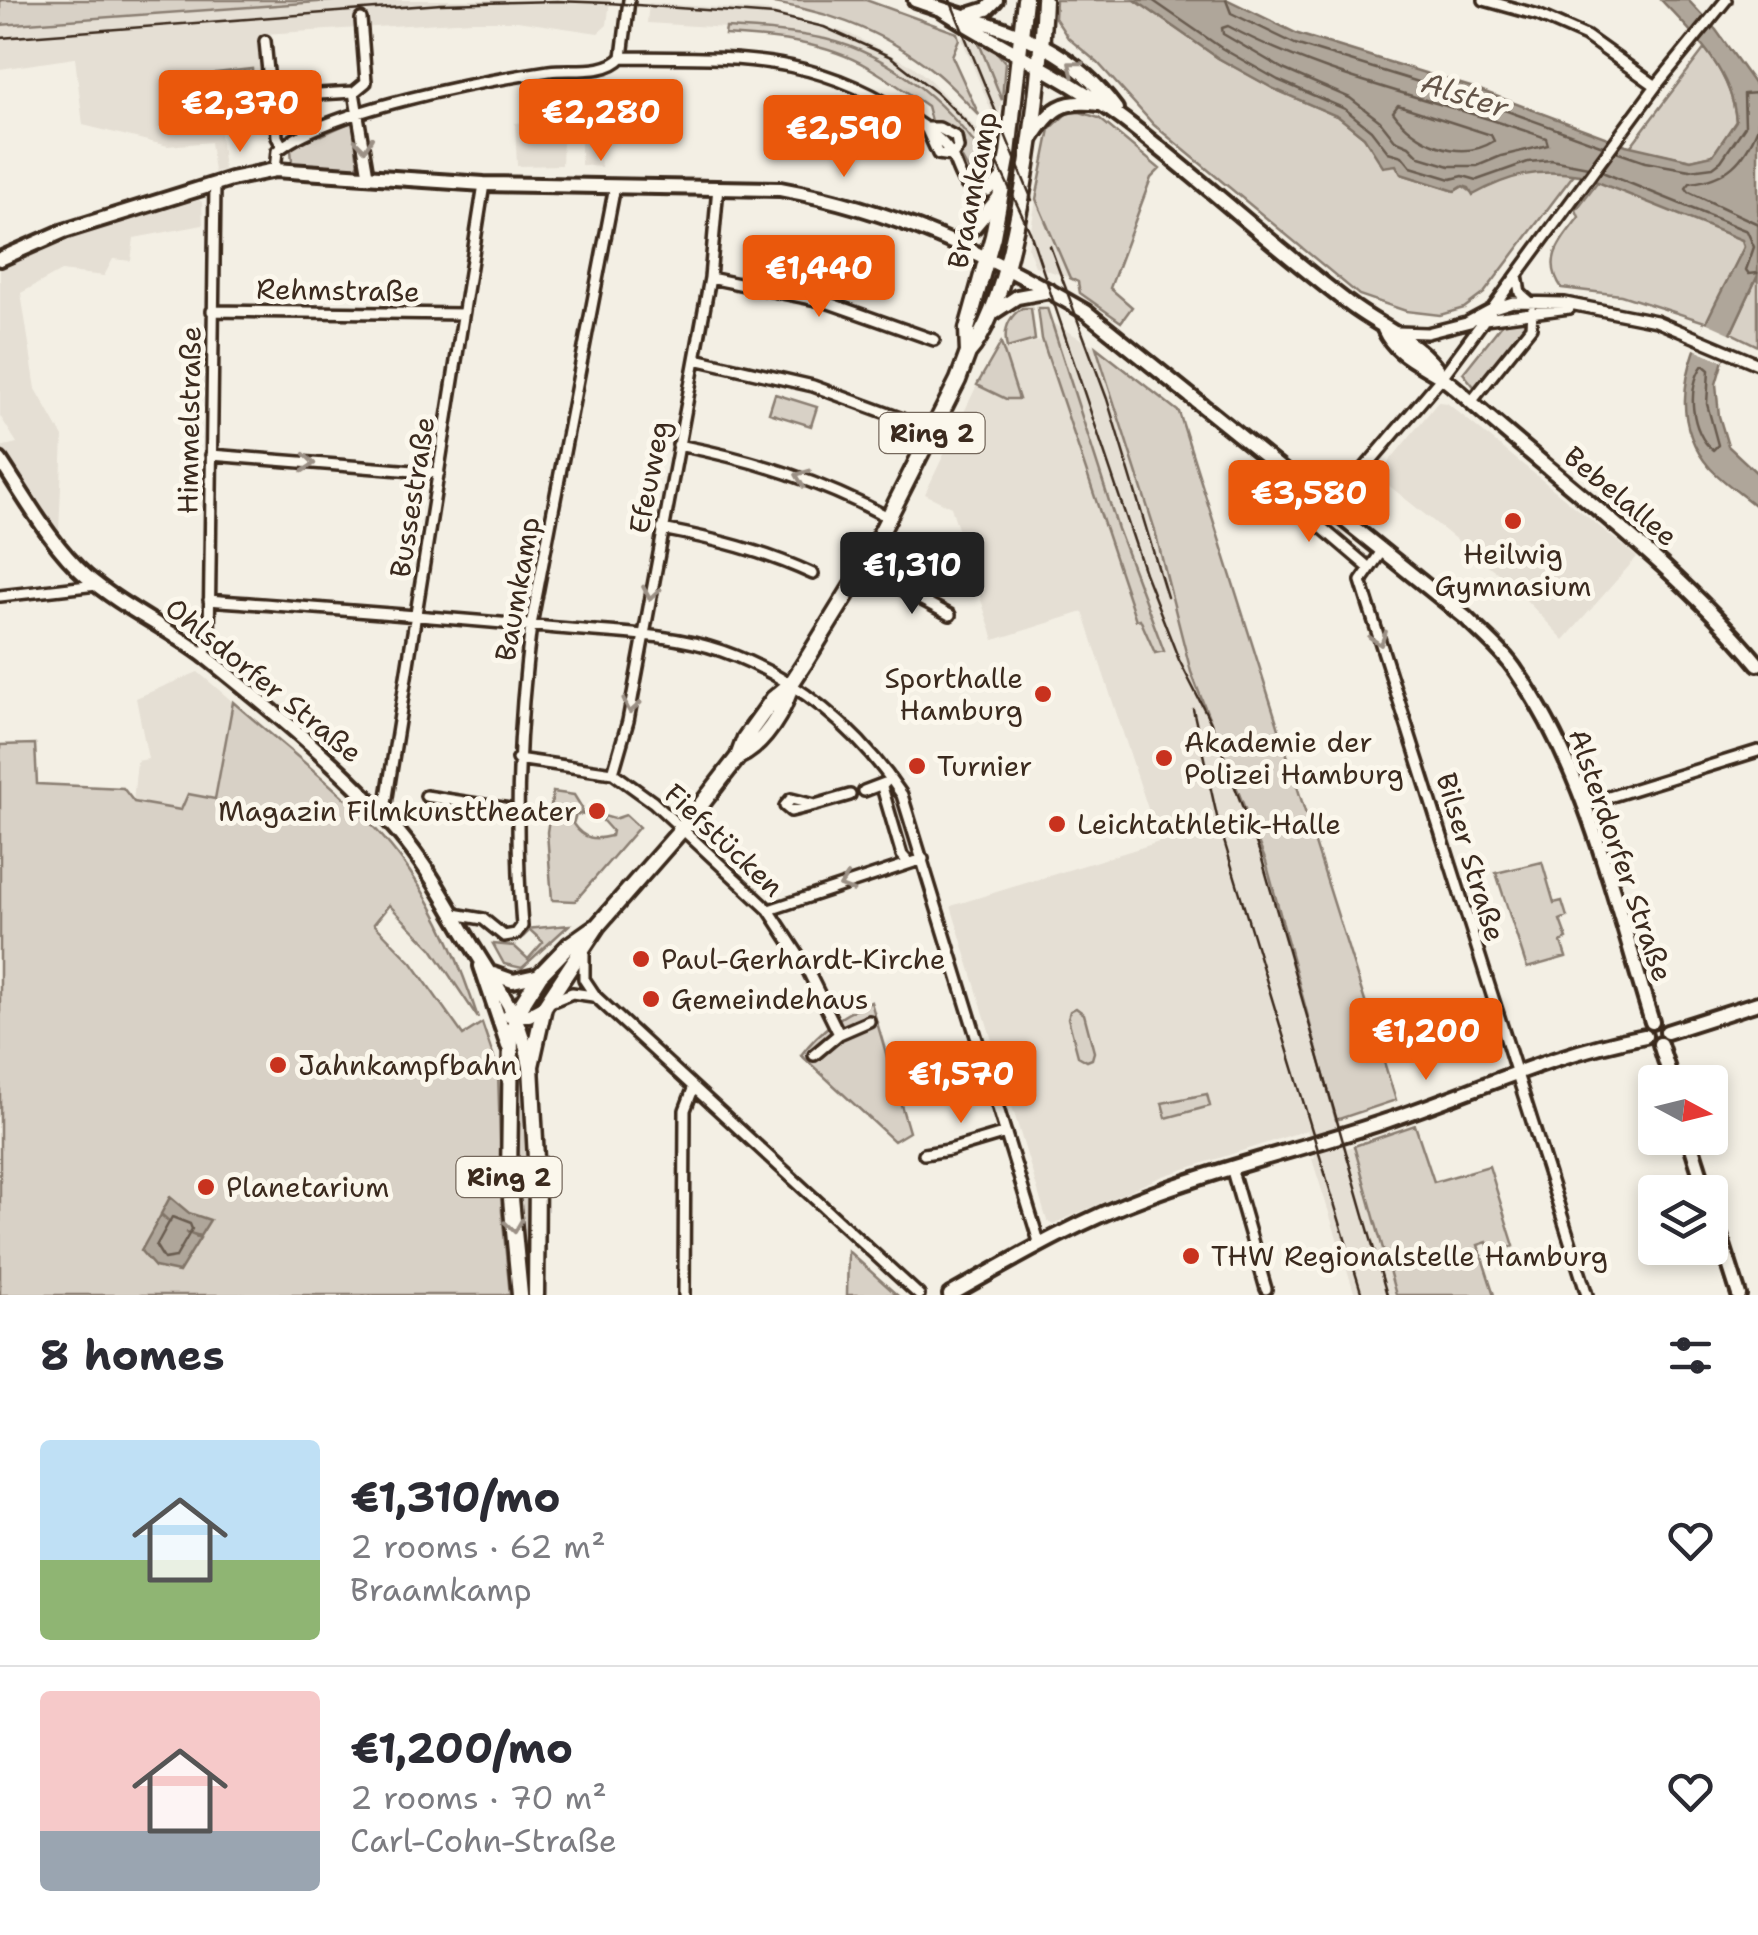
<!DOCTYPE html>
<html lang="en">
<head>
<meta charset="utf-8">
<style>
  :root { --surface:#fff; --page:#f7f7f7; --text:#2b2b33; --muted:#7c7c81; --line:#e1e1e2; --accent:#ea580c }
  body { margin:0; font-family:"Shantell Sans",sans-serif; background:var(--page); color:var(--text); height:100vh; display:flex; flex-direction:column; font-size:38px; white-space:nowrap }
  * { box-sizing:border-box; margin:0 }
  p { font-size:32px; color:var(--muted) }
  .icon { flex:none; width:55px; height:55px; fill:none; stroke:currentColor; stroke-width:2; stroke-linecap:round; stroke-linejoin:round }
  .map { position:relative; height:1295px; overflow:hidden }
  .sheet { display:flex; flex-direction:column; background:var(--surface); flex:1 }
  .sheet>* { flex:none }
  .needle { width:65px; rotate:97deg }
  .buttons { position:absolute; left:1638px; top:1065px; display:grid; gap:20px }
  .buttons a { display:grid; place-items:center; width:90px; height:90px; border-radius:10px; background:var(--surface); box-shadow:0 5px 15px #0003; font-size:50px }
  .price { position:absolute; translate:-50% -85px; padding:0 22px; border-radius:10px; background:var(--accent); color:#fff; font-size:32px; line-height:65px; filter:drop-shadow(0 2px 5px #0008) }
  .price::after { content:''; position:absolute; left:50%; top:60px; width:30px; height:22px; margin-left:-15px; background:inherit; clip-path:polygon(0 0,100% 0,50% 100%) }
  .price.selected { background:#222; color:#fff }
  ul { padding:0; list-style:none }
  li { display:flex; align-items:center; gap:30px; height:250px; padding:0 40px }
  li+li { border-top:2px solid var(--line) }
  li span { display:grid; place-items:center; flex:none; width:280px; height:200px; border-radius:10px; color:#555 }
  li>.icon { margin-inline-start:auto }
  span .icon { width:120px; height:120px; fill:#fffc; stroke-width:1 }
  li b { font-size:42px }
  h2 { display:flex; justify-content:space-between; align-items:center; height:120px; padding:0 40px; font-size:42px }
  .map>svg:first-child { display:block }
</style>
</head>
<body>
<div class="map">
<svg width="1758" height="1295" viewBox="0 0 1758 1295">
  <rect width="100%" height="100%" fill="#f3efe4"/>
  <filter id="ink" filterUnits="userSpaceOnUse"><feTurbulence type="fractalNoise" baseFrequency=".01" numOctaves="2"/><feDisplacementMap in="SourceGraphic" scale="20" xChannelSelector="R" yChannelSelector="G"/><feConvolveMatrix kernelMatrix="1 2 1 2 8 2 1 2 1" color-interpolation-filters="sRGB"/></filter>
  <g filter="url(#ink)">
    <!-- built -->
    <path fill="#e5dfd4" d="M345 0H610L607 25 598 33 517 21H471L264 34 266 92 216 99 224 170 214 172 210 142 168 146 83 125 75 58 0 69V25Z
      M649 3 769 11 848 33 913 66 930 80 988 141 984 155 953 117 911 80 775 31 647 23Z
      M961 37 979 43 1002 100 997 125Z
      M594 83 601 167 581 165V140L574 133 563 140 562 165 517 166 515 123 536 121 534 89Z
      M1036 199 1070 278 1035 266 1028 248Z
      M199 200 202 202 203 225 134 238 131 261 113 259 104 276 61 271 21 293 36 389 63 437 59 533 0 447 17 443 0 416V267L61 241Z
      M1052 323 1096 347 1154 527 1191 672 1266 862 1347 1148 1354 1146 1396 1295H1355L1312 1159 1315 1157 1307 1130 1163 1176 1053 1224 1047 1221 951 906 1159 842 1083 612 994 640 951 507 925 494 977 385 1007 348 1056 338Z
      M1438 402 1447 403 1637 557 1564 640 1509 582 1377 476Z
      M198 672 233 702 215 800 181 811 133 802 137 761 148 759 136 698Z"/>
    <!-- green -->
    <path fill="#d8d1c6" stroke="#8a7e72" stroke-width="2.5" d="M0 0H345L0 25Z
      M749 0H866L957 33 959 39 952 56 979 115C965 101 951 85 935 72 882 29 816 6 749 0Z
      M1056 0H1135L1218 58 1274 89 1339 117 1364 137 1382 163 1396 165 1401 174 1454 191 1463 186 1474 194C1507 176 1537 167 1574 174L1484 293 1464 308 1440 315 1406 311 1359 295 1154 125 1098 63 1068 38 1055 18Z
      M726 28C759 30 793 32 825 39 895 55 955 110 992 169L981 178 972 176 960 155 963 143 959 133 931 121 927 106C908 93 889 79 868 67 825 42 774 38 725 35Z
      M979 43 994 49 1005 62 1002 100Z
      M1705 48C1722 71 1734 93 1736 122L1713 155 1691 160 1630 147Z
      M252 69 254 88 216 91 215 73Z
      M1080 112 1099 118 1160 169 1151 178 1110 288 1132 307 1121 322 1080 293 1078 282 1070 278 1036 199 1050 129 1067 113Z
      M351 122 360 132 355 136 357 156 363 157 355 168C335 163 305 168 292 162L291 149 307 137 322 135Z
      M1598 181 1743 240 1744 247 1708 323 1621 295 1562 288C1542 259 1561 241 1579 217L1576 210Z
      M1758 275V346L1731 333Z
      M1022 308H1031L1035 340 1007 348C1003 331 1007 318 1022 308Z
      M1038 308H1047L1118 529 1164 651 1155 653 1140 619 1136 620 1042 339Z
      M1526 319 1528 325 1476 389 1463 373 1503 323Z
      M1001 343 1019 399H1006L977 385Z
      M1096 347 1179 412 1396 1100 1336 1120 1266 862 1191 672 1154 527Z
      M775 394 817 407 811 426 769 413Z
      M233 702C291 753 367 808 410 872 441 917 461 966 478 1018L432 949 389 905 374 924 412 963 463 1035 482 1023 498 1070 502 1212 510 1295H0V745L35 744 37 784 123 788 134 802 181 810 188 794 215 799Z
      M553 792 574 795 582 808 581 813 586 815 576 814 573 824C584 840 595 840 611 836L612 831 603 821 604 816 614 819 626 815 639 827 575 901 552 900 547 832Z
      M1542 862 1554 903 1562 901 1567 917 1560 920 1567 939 1561 942 1566 957 1527 968 1496 873Z
      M569 925 522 968 504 964 493 944 514 946 528 959 543 942 530 930 525 935 526 929Z
      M871 1002 909 1132 894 1141 801 1055C821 1029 841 1015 871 1002Z
      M1076 1008 1084 1014 1094 1052 1092 1059 1087 1061 1078 1056 1068 1018 1070 1011Z
      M518 1042 529 1132 530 1295H527L516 1175Z
      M1207 1094 1210 1106 1166 1118 1162 1103Z
      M1415 1125 1434 1182 1489 1166 1514 1246 1491 1254 1487 1242 1478 1245 1494 1295H1396L1354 1146Z
      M848 1251 897 1295H847Z"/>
    <!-- water -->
    <path fill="#afa69a" stroke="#817468" stroke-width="2.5" d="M1135 0H1228L1298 34 1477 89 1626 145 1691 160 1713 155 1736 121C1732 71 1695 35 1661 0H1688L1716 30 1758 89V275L1731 333 1716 384 1719 416 1728 446 1758 474V508C1743 495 1724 483 1710 468 1650 399 1712 315 1744 247L1742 240 1580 175C1539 168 1509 175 1473 195L1469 188 1463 186 1455 191 1401 174 1396 165 1383 167 1364 137 1339 117 1274 89 1218 58Z
      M170 1197 189 1213 210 1220 200 1236 186 1232 200 1238 179 1272 155 1267 141 1251 161 1215 171 1223 161 1214Z"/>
    <!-- pier -->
    <path fill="#f3efe4" d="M1705 322 1734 335 1723 361 1692 348Z"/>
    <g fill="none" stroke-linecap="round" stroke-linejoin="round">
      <!-- shore -->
      <path stroke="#695c50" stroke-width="2.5" d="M1152 0 1223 49 1278 80 1345 109 1371 130 1388 152 1402 156 1411 167 1451 179 1463 176 1477 180 1528 162 1551 160 1588 167
        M1226 0 1231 13 1295 44 1474 99 1603 146
        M1228 26C1326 79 1441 100 1546 138L1548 145 1501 156 1477 166H1450L1420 157 1409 146 1395 140 1380 121 1350 98 1283 69 1223 34 1222 28Z
        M1398 105 1491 135 1494 141C1460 163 1414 142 1393 112Z
        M1758 127C1744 162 1727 179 1690 183L1686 188 1689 192 1758 224
        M1616 152 1645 162 1690 170 1713 167 1721 161 1745 126 1744 94 1758 93
        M1602 172 1747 231 1754 247 1746 270 1749 274 1758 273
        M1703 365 1709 370 1707 404 1718 445 1713 450C1691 434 1686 387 1703 365Z
        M172 1217 190 1224 192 1229 176 1257 164 1259 156 1246Z"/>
      <!-- street casing -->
      <g stroke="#3b2a1e" stroke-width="16">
        <path id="street" d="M1484 0 1538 15 1586 36 1656 86
          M265 41 270 92 275 99
          M622 57 629 0
          M354 92 366 82 361 19
          M927 128H939L956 137 958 148 952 156
          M927 130 938 154 952 156
          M282 146 277 137 275 99 284 96 354 92 368 175
          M275 170 277 151C326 110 483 81 549 71 571 68 606 75 622 57 745 58 818 52 924 127 933 134 945 143 951 154 959 169 959 182 975 192L988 191 1002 177
          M1517 275 1520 293 1529 301
          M710 278 826 302 934 340
          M212 311 463 314
          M1485 319 1569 308
          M1468 322 1494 308 1513 302 1565 303 1656 321 1758 364
          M1397 332 1427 333 1470 322
          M695 359 813 386 900 418
          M1471 402 1531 327 1532 311
          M678 445C755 460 820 481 890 518
          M211 455 439 473
          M1322 502 1314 521 1368 567
          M1330 509 1442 377 1656 86 1726 0
          M662 529C714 539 764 551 813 574
          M1382 551 1361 581 1587 1295
          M863 568 884 579
          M892 584 950 615
          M0 596 97 585
          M209 600C325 609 441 617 557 628 610 633 671 633 722 651 796 677 859 730 902 795L1040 1245
          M203 655 209 643 215 184
          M517 759 613 773 653 802 769 910 805 965 839 1034
          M613 773 628 721 710 278 718 187
          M882 787 902 855 909 863
          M864 791 885 783
          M426 796 516 810
          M815 805 791 811 785 806 791 799 815 805 850 795
          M1583 805 1758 751
          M384 816 484 184
          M769 910 923 859
          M454 914 483 919 504 936 516 934 522 926C514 824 518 726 531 625L615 186
          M584 950V979L596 997 919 1295
          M550 1002 572 993 593 996
          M814 1055 839 1034 869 1021
          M924 1154 949 1150 1006 1133
          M1231 1167 1266 1289
          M684 1295 685 1110 693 1089"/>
      </g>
      <!-- secondary casing -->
      <g stroke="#3b2a1e" stroke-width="20">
        <path id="secondary" d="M915 0C996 29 1060 34 1116 109
          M941 9C1001 48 1066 76 1124 120 1200 178 1271 245 1348 303 1380 328 1422 342 1442 377
          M968 15 987 9 996 0
          M1031 140C1051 108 1062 99 1099 104
          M954 242 974 227 1000 196
          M0 259 64 231 231 179 275 170 484 184 780 189C895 210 985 253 1086 312L1466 618C1484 636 1504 652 1518 674 1588 774 1616 907 1652 1022
          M991 314 1017 297 1050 291
          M1384 329C1395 354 1419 363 1441 377 1451 383 1461 393 1470 401 1568 488 1674 563 1758 664
          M0 460C26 499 51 545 86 576 122 607 168 628 206 657 271 709 356 778 407 843 434 877 453 915 476 952 502 995 521 1015 530 1067
          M481 966 508 1046
          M493 974 513 981 540 975
          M509 1015H529L544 1007
          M1667 1032 1758 1003
          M1660 1044 1672 1082
          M1689 1138 1706 1192
          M1710 1204 1739 1295
          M950 1295C1014 1259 1078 1221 1147 1196 1225 1166 1307 1148 1386 1121 1476 1091 1549 1054 1645 1036"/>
      </g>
      <!-- primary casing -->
      <g stroke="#3b2a1e" stroke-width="21">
        <path id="primary" d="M968 353C1018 299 1041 78 1044 0
          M738 757C763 746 785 711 791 684
          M520 1295 509 1177 511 1035 520 1007 540 975 569 945 593 928
          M536 1295 537 1177 531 1066 544 1007 598 925 683 828 738 757 745 738 773 699 791 684 804 664 863 568 958 380 968 353 967 329 993 236 1008 154 1025 0"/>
      </g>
      <!-- street -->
      <use href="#street" stroke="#fbf7ec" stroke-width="9"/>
      <!-- secondary -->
      <use href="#secondary" stroke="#fbf7ec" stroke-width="12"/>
      <!-- primary -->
      <use href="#primary" stroke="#fbf7ec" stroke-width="14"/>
      <!-- rail -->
      <path stroke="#3b2a1e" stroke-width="2.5" d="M950 0 1032 200
        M0 38 441 4 557 1 609 3 774 15 824 27 891 57 937 93 967 123 998 164 1030 232 1145 573 1179 660 1210 721 1261 856 1387 1295
        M1050 246 1107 399 1167 597
        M1193 709 1218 821 1362 1295"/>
    </g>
    <!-- one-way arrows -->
    <defs><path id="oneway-chevron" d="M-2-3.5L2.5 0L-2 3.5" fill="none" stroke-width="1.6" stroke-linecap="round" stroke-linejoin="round" transform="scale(2.5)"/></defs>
    <g stroke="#9b9085">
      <use href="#oneway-chevron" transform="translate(1074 67) rotate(-142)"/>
      <use href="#oneway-chevron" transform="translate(364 144) rotate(83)"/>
      <use href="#oneway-chevron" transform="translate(308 463) rotate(5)"/>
      <use href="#oneway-chevron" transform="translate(802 477) rotate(-159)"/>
      <use href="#oneway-chevron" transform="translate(651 593) rotate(99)"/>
      <use href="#oneway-chevron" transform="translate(1379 639) rotate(73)"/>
      <use href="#oneway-chevron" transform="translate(631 706) rotate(101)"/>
      <use href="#oneway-chevron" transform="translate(846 884) rotate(162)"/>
      <use href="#oneway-chevron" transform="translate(514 1226) rotate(82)"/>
    </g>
  </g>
  <!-- markers -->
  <g fill="#c8321e" stroke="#fbf7ec" stroke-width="4">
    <circle cx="1513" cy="521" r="10"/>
    <circle cx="1043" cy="694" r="10"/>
    <circle cx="1164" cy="758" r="10"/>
    <circle cx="917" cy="766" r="10"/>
    <circle cx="597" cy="811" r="10"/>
    <circle cx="1057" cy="824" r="10"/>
    <circle cx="641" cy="959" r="10"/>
    <circle cx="651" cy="999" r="10"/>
    <circle cx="278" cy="1065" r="10"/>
    <circle cx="206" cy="1187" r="10"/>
    <circle cx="1191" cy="1256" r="10"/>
  </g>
  <g text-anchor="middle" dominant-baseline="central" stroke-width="10" stroke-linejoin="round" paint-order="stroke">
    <!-- shield labels -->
    <g fill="#fbf7ec" stroke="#75685c" stroke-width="2.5">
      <rect x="879.5" y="413" width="105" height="40" rx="8"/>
      <rect x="456.5" y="1157" width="105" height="40" rx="8"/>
    </g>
    <g font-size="25" font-weight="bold" fill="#3b2a1e">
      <text x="932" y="433">Ring 2</text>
      <text x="509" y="1177">Ring 2</text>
    </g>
    <!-- street labels -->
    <g font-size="28" fill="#3b2a1e" stroke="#fbf7ec">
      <text transform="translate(972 190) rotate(-79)">Braamkamp</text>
      <text transform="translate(338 290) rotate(1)">Rehmstraße</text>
      <text transform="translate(189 420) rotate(-89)">Himmelstraße</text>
      <text transform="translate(649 477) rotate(-79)">Efeuweg</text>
      <text transform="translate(1621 496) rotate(40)">Bebelallee</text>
      <text transform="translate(412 497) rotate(-81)">Bussestraße</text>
      <text transform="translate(517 589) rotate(-80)">Baumkamp</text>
      <text transform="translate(264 680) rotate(39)">Ohlsdorfer Straße</text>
      <text transform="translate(724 840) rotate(43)">Fiefstücken</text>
      <text transform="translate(1621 855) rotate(71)">Alsterdorfer Straße</text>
      <text transform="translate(1471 857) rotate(73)">Bilser Straße</text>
    </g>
    <!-- poi labels -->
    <g font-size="28" fill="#3b2a1e" stroke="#fbf7ec" text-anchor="start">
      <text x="1513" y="554" text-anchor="middle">Heilwig<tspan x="1513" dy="32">Gymnasium</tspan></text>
      <text x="1023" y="678" text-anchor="end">Sporthalle<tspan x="1023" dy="32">Hamburg</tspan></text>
      <text x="1184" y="742">Akademie der<tspan x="1184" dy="32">Polizei Hamburg</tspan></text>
      <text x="937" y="766">Turnier</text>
      <text x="577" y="811" text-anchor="end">Magazin Filmkunsttheater</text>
      <text x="1077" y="824">Leichtathletik-Halle</text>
      <text x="661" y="959">Paul-Gerhardt-Kirche</text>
      <text x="671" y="999">Gemeindehaus</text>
      <text x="298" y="1065">Jahnkampfbahn</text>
      <text x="226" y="1187">Planetarium</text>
      <text x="1211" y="1256">THW Regionalstelle Hamburg</text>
    </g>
    <!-- water labels -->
    <g font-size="30" font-style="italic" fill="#645549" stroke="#fbf7ec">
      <text transform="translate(1465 95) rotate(18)">Alster</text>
    </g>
  </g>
</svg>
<div class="buttons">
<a><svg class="needle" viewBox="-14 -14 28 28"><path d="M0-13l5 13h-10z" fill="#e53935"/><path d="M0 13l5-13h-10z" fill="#7c7c81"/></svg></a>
<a><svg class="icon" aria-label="layers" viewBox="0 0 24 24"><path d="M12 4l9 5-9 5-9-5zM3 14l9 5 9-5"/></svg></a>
</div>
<b class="price" style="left:240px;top:155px">€2,370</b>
<b class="price" style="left:601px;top:164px">€2,280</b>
<b class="price" style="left:844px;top:180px">€2,590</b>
<b class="price" style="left:819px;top:320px">€1,440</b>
<b class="price" style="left:1309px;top:545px">€3,580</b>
<b class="price selected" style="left:912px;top:617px">€1,310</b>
<b class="price" style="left:1426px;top:1083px">€1,200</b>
<b class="price" style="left:961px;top:1126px">€1,570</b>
</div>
<section class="sheet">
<h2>8 homes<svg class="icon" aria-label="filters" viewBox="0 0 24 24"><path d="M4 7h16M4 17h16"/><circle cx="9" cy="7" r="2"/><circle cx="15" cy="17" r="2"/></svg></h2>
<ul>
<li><span style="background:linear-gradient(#bfe0f5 60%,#8fb573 0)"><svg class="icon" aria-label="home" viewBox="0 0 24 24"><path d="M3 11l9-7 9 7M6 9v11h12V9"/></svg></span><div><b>€1,310/mo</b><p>2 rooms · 62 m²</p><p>Braamkamp</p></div><svg class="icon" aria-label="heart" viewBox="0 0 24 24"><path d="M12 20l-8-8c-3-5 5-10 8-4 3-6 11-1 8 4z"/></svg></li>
<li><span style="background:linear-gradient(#f6c9c9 70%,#9aa5b1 0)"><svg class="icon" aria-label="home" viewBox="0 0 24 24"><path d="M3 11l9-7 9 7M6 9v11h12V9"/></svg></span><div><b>€1,200/mo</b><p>2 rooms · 70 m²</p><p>Carl-Cohn-Straße</p></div><svg class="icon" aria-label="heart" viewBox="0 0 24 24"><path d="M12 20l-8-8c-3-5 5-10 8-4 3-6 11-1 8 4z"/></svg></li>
</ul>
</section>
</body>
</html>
